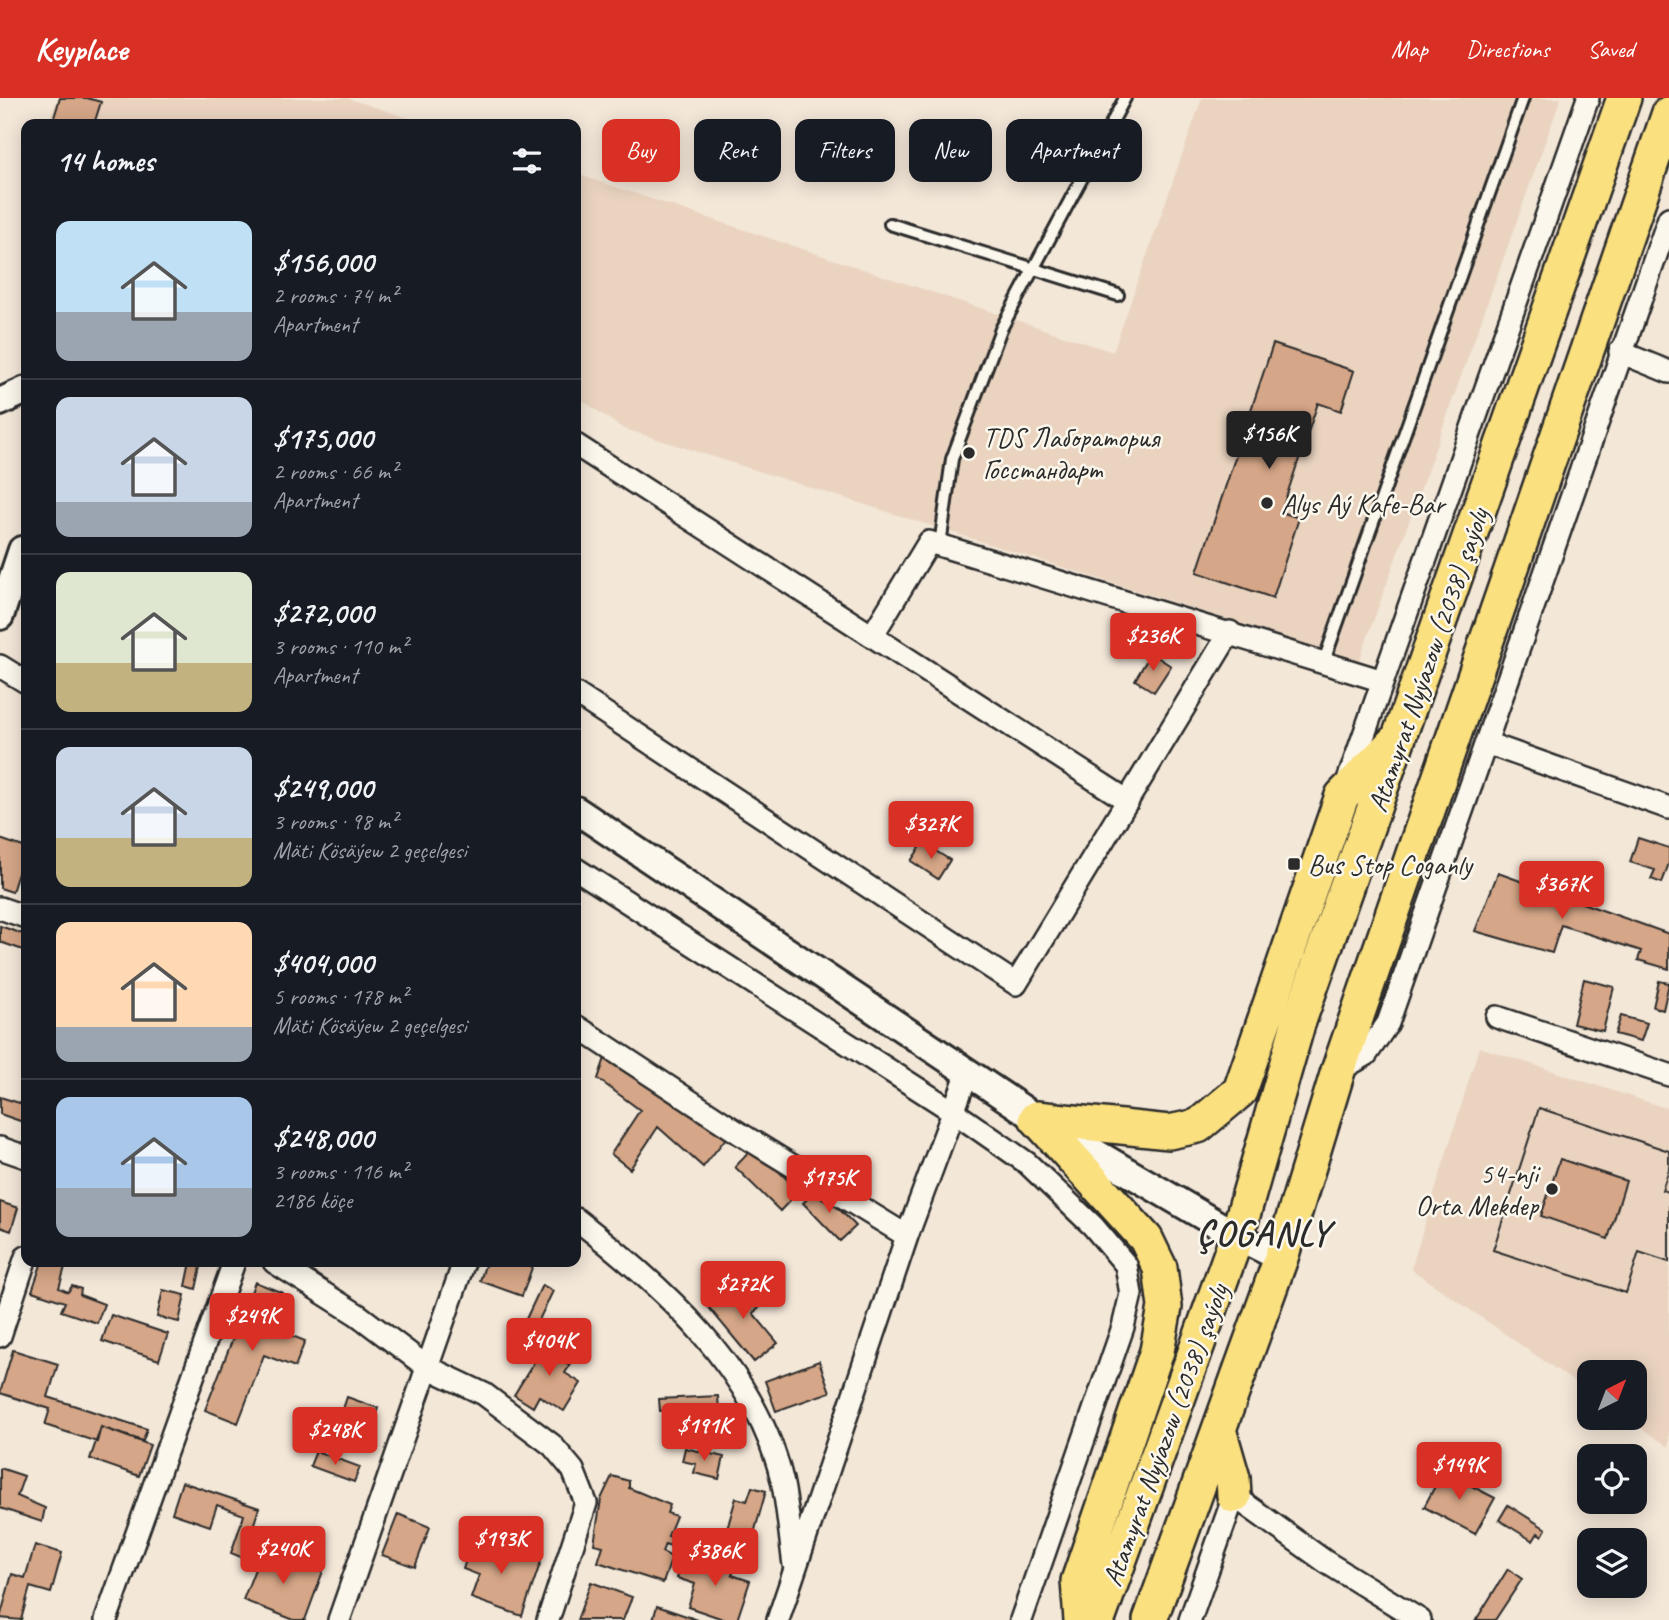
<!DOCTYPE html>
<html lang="en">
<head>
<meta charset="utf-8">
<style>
  :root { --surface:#171b24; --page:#20242c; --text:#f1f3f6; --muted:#9ea1a6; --line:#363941; --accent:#d93025 }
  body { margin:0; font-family:Caveat,sans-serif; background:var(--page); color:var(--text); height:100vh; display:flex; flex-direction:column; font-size:26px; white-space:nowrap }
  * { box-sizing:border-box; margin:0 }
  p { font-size:23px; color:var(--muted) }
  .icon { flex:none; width:38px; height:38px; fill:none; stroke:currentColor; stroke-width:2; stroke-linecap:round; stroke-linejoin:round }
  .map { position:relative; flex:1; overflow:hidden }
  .drawer { position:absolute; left:21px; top:21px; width:560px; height:1148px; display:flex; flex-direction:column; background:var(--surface); border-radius:14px; box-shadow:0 4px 18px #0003 }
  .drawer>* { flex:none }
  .banner { position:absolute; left:602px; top:21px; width:665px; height:63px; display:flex; gap:14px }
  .needle { width:46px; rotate:42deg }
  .buttons { position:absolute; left:1577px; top:1262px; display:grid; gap:14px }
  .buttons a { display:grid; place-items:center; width:70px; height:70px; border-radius:14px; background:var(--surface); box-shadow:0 4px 18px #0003; font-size:35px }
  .price { position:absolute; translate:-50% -60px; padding:0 16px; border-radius:7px; background:var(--accent); color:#fff; font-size:23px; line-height:46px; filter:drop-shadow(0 2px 4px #0008) }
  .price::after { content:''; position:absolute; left:50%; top:42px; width:21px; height:16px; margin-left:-10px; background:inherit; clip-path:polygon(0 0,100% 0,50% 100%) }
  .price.on { background:#222; color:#fff }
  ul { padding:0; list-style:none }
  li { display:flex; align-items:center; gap:21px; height:175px; padding:0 35px }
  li+li { border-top:2px solid var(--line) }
  li span { display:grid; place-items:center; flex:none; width:196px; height:140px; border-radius:14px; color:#555 }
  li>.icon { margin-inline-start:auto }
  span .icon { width:84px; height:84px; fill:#fffc; stroke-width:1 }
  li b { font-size:30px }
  h2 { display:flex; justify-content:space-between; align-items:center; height:84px; padding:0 35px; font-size:30px }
  .chip { padding:0 24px; border-radius:14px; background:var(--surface); box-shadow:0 4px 18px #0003; font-size:24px; line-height:63px }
  .chip.on { background:var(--accent); color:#fff }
  header { display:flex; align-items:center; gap:42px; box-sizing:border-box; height:98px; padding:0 35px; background:var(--accent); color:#fff }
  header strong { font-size:33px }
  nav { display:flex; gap:38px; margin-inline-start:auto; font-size:24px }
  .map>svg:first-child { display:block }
</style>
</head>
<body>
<header>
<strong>Keyplace</strong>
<nav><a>Map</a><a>Directions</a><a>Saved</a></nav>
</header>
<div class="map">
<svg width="1669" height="1522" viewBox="0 0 1669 1522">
  <rect width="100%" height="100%" fill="#f3e7d8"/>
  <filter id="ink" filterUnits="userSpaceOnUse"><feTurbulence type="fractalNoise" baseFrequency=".0143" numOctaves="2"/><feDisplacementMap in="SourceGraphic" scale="14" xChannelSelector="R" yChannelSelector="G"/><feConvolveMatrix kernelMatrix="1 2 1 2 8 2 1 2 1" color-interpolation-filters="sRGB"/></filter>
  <g filter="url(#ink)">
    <!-- built -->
    <path fill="#ead4c0" d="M58 0H347L426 26H47Z
      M1202 0H1561L1359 563 622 330 576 298V76L1113 254Z
      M1479 949 1669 1011V1349L1626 1320H1634V1274H1589V1294L1411 1171Z"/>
    <!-- building -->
    <path fill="#d5a687" stroke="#2b2b2b" stroke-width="2" fill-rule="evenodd" d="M60 0H87L101 4 94 26H52Z
      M1273 246 1354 273 1341 313 1318 305 1281 414 1299 420 1273 500 1197 474Z
      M1151 555 1171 568 1154 594 1135 582Z
      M1638 740 1669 750V765L1662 785 1651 781 1655 772 1630 764Z
      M0 741 26 750 12 794 0 790Z
      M923 745 950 762 938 781 911 763Z
      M1498 775 1669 836V871L1638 862 1641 853 1561 827 1552 855 1475 833Z
      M0 828 26 837V853L0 844Z
      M1584 881 1614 889 1603 933 1573 926Z
      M1659 883 1669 885 1663 912 1653 909Z
      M1621 918 1647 925 1641 943 1615 936Z
      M607 954 726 1040 703 1069 658 1029 630 1071 611 1056 640 1012 598 981Z
      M0 999 26 1007V1025L0 1016Z
      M1539 1010 1669 1053V1071L1662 1092 1669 1094V1164L1639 1154 1626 1195 1493 1152ZM1560 1061 1626 1083 1608 1141 1541 1118Z
      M1539 1010 1669 1053V1071L1662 1092 1669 1094V1164L1639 1154 1626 1195 1493 1152Z
      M754 1049 799 1093 780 1113 735 1069Z
      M818 1090 856 1128 840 1143 803 1105Z
      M0 1104 18 1110 11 1133 0 1129Z
      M42 1164 65 1169 59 1190 68 1194 72 1188 81 1191 80 1197 104 1206 97 1225 61 1213 65 1204 32 1193Z
      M191 1164H202L196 1191 186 1188Z
      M486 1164H534L522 1198 480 1183Z
      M255 1184 283 1195 270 1229 305 1243 295 1269 264 1257 238 1325 205 1312Z
      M728 1186 744 1205 758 1194 766 1204 753 1215 778 1245 754 1264 705 1205Z
      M542 1187 553 1193 537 1226 526 1221Z
      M163 1192 185 1197 179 1224 157 1219Z
      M111 1217 168 1236 159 1262 102 1243Z
      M549 1240 570 1253 563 1263 570 1267 565 1275 581 1285 564 1313 539 1298 533 1309 514 1297Z
      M13 1252 58 1266 48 1299 147 1331 143 1343 101 1329 97 1344 45 1327 50 1311 0 1295Z
      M819 1263 830 1294 776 1313 765 1283Z
      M718 1298 719 1314 698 1315V1322H687L686 1311 660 1313 659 1301Z
      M347 1299 378 1310 366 1345 335 1335Z
      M101 1329 150 1347 139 1378 90 1361Z
      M685 1350 724 1359 719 1381 694 1375 696 1366 682 1363Z
      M316 1353 360 1369 354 1384 310 1368Z
      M0 1370 24 1378 17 1398 45 1410 42 1424 0 1410Z
      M1443 1373 1495 1400 1475 1436 1424 1409Z
      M612 1378 629 1383V1390L670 1407 667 1415 676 1418 668 1438 675 1440 671 1448 665 1446 662 1454 672 1459 663 1485 598 1464 603 1448 594 1446 601 1401Z
      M182 1384 259 1410 243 1460 231 1455 244 1417 217 1407 210 1428 172 1415Z
      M752 1389 766 1393 753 1439 727 1431 736 1400 747 1403Z
      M1508 1407 1546 1431 1542 1438 1538 1435 1533 1443 1499 1422Z
      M398 1416 430 1429 415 1469 382 1457Z
      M474 1439 541 1463 522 1518 471 1500 479 1477 463 1471Z
      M35 1447 62 1455 51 1495 30 1489 21 1522 0 1520 12 1476 25 1480Z
      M263 1450 323 1473 305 1522H294L243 1502Z
      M683 1460 708 1468 711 1460 735 1468 732 1477 750 1483 737 1522H726L688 1509 695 1486 677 1480Z
      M1508 1471 1522 1481 1495 1522H1476Z
      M591 1484 632 1499 623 1522H577Z
      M657 1508 698 1522H653Z"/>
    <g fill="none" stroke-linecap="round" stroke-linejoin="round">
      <!-- service casing -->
      <g stroke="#2b2b2b" stroke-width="16">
        <path id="service" d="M890 126 1118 197
          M940 447 952 361 1001 231 1125 0
          M1324 563 1523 0"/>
      </g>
      <!-- minor casing -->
      <g stroke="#2b2b2b" stroke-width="26">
        <path id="minor" d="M1620 254 1669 274
          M576 347 1128 703
          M872 538 929 444 1383 583
          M0 568 26 584
          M576 596 1016 886 1230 534
          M1486 645 1669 710
          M1347 685 1588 0
          M576 771 951 1012 1027 1065 1093 1128 1126 1167 1131 1196 1123 1229 1021 1522
          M0 810 26 819
          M1497 919 1669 977
          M576 928 739 1035 907 1138 778 1522
          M1338 973 1366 957 1388 925 1669 120
          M0 1050 26 1059
          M576 1121C662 1188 756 1271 782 1382 788 1409 790 1439 794 1467
          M907 1138 968 974
          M274 1164 358 1217 427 1269 484 1296 552 1347 573 1372 586 1405 548 1522
          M0 1238 26 1159
          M106 1522 234 1164
          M339 1522 464 1164
          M1190 1522 1234 1398 1326 1464 1420 1522"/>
      </g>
      <!-- tertiary casing -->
      <g stroke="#2b2b2b" stroke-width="32">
        <path id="tertiary" d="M0 304 26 292
          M0 518 22 452
          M576 712 1036 1020 1237 1138 1281 1160"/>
      </g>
      <!-- primary casing -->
      <g stroke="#2b2b2b" stroke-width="38">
        <path id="primary" d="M1036 1020 1169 1034 1198 1028 1240 993 1342 698 1394 644
          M1036 1020 1146 1141 1160 1170 1165 1209 1157 1253 1078 1483 1081 1522
          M1220 1335 1233 1380 1234 1398
          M1098 1522 1237 1138 1298 926 1624 0
          M1150 1522 1281 1160 1338 973 1669 15"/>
      </g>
      <!-- service -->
      <use href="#service" stroke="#fbf7ec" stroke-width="10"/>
      <!-- minor -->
      <use href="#minor" stroke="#fbf7ec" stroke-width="21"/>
      <!-- tertiary -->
      <use href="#tertiary" stroke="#fbf7ec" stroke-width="26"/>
      <!-- primary -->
      <use href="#primary" stroke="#fbe080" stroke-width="33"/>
    </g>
  </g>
  <!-- markers -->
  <g fill="#2b2b2b" stroke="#fbf7ec" stroke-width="2.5">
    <circle cx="969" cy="355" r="7"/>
    <circle cx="1267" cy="405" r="7"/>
    <rect x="1287" y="759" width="14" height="14" rx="3.5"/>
    <circle cx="1552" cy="1091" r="7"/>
  </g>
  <g text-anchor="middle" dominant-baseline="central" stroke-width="5" stroke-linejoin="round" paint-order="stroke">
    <!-- poi labels -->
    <g font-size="28" fill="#2b2b2b" stroke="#fbf7ec" text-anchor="start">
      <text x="983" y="339">TDS Лаборатория<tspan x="983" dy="32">Госстандарт</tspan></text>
      <text x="1281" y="405">Alys Aý Kafe-Bar</text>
      <text x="1308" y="766">Bus Stop Coganly</text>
      <text x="1538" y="1075" text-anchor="end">54-nji<tspan x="1538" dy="32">Orta Mekdep</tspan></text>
    </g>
    <!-- street labels -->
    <g font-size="28" fill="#2b2b2b" stroke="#fbf7ec">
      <text transform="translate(1428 562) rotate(-71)">Atamyrat Nyýazow (2038) şaýoly</text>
      <text transform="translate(1165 1337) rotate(-70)">Atamyrat Nyýazow (2038) şaýoly</text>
    </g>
    <!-- district labels -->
    <g font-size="35" font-weight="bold" letter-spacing="2" fill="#2b2b2b" stroke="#fbf7ec">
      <text x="1264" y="1135">ÇOGANLY</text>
    </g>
  </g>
</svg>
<div class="buttons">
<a><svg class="needle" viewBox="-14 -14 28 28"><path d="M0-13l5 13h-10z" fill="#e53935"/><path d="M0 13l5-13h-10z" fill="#9ea1a6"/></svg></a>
<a><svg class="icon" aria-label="locate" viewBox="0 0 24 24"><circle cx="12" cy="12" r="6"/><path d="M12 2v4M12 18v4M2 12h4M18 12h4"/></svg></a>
<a><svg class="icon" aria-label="layers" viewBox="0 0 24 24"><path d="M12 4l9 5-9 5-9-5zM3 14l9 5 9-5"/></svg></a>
</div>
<b class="price on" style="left:1269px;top:373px">$156K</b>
<b class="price" style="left:1153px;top:575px">$236K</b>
<b class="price" style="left:931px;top:763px">$327K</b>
<b class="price" style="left:1562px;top:823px">$367K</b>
<b class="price" style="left:829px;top:1117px">$175K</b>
<b class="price" style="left:743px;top:1223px">$272K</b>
<b class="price" style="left:252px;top:1255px">$249K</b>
<b class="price" style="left:549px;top:1280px">$404K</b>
<b class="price" style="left:704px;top:1365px">$191K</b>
<b class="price" style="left:335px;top:1369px">$248K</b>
<b class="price" style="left:1459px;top:1404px">$149K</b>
<b class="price" style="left:501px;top:1478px">$193K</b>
<b class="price" style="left:283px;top:1488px">$240K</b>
<b class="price" style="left:715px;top:1490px">$386K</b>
<div class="banner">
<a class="chip on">Buy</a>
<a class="chip">Rent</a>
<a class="chip">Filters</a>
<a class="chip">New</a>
<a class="chip">Apartment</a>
</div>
<section class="drawer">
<h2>14 homes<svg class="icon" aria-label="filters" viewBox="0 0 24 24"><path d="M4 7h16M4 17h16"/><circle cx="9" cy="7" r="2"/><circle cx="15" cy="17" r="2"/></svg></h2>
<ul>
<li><span style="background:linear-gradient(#bfe0f5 65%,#9aa5b1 0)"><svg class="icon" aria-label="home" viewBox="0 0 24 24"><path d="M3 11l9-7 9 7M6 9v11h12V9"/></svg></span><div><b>$156,000</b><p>2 rooms · 74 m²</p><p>Apartment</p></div></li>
<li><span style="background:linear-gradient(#c9d6e8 75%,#9aa5b1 0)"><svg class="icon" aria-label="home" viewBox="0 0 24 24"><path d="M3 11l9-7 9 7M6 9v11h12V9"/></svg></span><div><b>$175,000</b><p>2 rooms · 66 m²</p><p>Apartment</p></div></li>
<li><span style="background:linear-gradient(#dfe7d0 65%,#c2b280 0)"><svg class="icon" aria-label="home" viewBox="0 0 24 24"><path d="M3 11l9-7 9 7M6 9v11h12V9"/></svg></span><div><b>$272,000</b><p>3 rooms · 110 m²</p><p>Apartment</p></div></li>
<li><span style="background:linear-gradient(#c9d6e8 65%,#c2b280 0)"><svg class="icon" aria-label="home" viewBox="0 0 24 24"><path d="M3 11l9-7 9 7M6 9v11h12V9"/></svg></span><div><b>$249,000</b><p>3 rooms · 98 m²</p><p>Mäti Kösäýew 2 geçelgesi</p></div></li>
<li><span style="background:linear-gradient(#ffd9b3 75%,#9aa5b1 0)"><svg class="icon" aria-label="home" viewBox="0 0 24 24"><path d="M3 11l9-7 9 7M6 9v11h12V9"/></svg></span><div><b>$404,000</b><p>5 rooms · 178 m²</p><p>Mäti Kösäýew 2 geçelgesi</p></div></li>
<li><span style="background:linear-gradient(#a9c7e8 65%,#9aa5b1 0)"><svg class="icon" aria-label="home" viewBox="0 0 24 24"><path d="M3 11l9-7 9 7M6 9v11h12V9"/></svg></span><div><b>$248,000</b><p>3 rooms · 116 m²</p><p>2186 köçe</p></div></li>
</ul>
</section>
</div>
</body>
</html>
